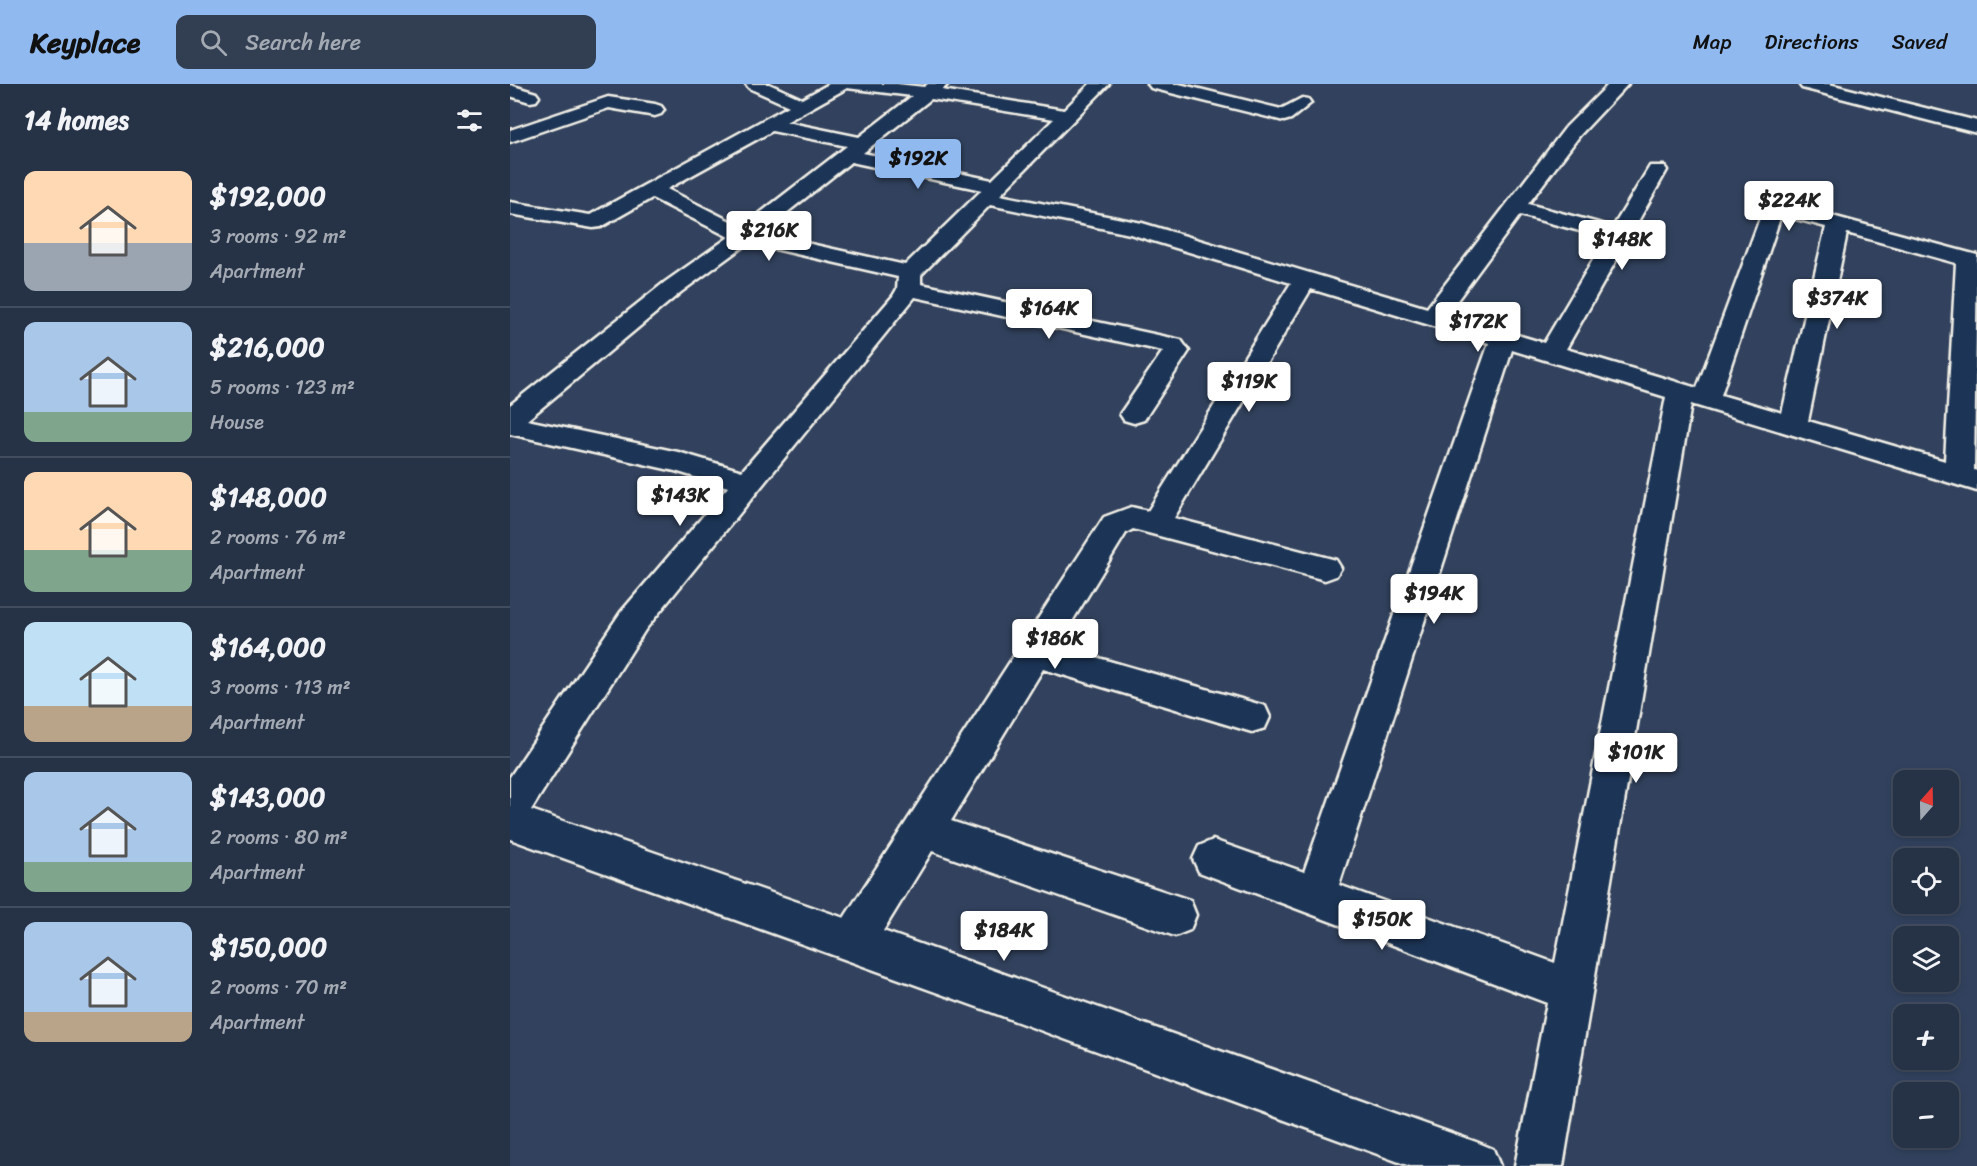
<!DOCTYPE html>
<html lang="en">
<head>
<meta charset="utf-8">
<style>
  :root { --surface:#263246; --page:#323e51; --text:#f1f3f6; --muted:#a4aab3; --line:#424d5f; --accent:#90b9f0 }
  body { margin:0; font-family:Sriracha,sans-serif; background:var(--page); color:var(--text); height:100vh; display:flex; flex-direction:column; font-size:22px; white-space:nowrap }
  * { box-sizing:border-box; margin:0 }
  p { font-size:20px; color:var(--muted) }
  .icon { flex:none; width:33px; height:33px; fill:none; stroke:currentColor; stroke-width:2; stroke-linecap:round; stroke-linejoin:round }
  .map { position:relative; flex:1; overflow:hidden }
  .details { display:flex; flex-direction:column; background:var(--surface); width:510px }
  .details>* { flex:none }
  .needle { width:39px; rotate:20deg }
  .controls { position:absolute; left:1383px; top:686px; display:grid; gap:12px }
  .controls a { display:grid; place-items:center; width:66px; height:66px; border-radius:12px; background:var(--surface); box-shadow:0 3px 9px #0003,0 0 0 2px var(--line); font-size:30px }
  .price { position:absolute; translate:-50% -51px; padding:0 14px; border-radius:6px; background:#fff; color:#222; font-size:20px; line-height:39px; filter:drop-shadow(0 2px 3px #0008) }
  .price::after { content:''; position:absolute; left:50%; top:36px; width:18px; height:14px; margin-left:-9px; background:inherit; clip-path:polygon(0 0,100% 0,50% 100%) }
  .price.selected { background:var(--accent); color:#111 }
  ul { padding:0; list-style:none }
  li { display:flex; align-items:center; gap:18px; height:150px; padding:0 24px }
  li+li { border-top:2px solid var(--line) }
  li span { display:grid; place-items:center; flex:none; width:168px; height:120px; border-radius:12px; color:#555 }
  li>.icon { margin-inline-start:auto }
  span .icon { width:72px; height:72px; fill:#fffc; stroke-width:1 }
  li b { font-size:26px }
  h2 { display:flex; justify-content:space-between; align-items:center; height:72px; padding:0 24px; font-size:26px }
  header { display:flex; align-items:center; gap:36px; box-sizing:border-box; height:84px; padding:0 30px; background:var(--accent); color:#111 }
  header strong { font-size:28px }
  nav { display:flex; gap:33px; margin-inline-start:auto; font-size:21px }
  .search { width:420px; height:54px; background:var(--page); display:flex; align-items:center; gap:15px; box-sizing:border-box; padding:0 21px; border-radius:12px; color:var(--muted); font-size:22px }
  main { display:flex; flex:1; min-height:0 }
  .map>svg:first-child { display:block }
</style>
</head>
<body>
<header>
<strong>Keyplace</strong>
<div class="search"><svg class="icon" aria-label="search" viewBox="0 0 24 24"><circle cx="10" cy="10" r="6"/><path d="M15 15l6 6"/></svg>Search here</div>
<nav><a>Map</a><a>Directions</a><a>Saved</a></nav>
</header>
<main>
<section class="details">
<h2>14 homes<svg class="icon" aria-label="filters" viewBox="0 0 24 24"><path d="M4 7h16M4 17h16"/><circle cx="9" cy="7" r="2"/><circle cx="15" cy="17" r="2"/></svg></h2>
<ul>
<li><span style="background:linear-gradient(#ffd9b3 60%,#9aa5b1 0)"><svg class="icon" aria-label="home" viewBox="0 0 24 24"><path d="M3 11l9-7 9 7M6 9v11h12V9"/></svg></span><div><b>$192,000</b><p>3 rooms · 92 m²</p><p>Apartment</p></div></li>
<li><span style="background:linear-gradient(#a9c7e8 75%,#7fa58c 0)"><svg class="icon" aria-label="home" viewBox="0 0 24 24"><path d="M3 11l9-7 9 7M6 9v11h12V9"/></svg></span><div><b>$216,000</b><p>5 rooms · 123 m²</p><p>House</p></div></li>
<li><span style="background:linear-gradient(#ffd9b3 65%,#7fa58c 0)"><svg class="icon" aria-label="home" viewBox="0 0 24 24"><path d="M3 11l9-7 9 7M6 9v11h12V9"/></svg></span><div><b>$148,000</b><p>2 rooms · 76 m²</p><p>Apartment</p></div></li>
<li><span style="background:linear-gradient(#bfe0f5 70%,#b9a48a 0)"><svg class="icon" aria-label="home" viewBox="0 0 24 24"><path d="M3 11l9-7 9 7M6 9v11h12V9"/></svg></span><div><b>$164,000</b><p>3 rooms · 113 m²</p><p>Apartment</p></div></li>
<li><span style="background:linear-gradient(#a9c7e8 75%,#7fa58c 0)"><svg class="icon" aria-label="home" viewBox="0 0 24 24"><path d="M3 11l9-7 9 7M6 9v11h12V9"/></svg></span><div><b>$143,000</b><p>2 rooms · 80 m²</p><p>Apartment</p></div></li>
<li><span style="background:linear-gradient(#a9c7e8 75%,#b9a48a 0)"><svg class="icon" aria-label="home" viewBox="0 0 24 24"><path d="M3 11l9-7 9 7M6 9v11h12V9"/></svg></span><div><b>$150,000</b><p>2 rooms · 70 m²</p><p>Apartment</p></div></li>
</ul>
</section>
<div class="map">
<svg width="1467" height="1082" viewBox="0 0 1467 1082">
  <rect width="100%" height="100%" fill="#32425e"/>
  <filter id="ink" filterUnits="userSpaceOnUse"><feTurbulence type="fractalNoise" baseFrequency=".0167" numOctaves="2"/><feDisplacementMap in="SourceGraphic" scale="12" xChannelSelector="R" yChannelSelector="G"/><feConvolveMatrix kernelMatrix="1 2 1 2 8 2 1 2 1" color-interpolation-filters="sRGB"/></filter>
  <g filter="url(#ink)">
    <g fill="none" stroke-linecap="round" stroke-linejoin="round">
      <!-- minor casing -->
      <g stroke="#f4f1e8" stroke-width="5">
        <path id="minor" d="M236 0H259L292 15 319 0H387L414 3 418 0H438L432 6 554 26 580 0H599L490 111 632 139 917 224 1056 43 1099 0H1118L1070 51 1018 120 1103 143 1140 82H1154L1157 86 1056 265 1187 304 1256 118 1263 116 1270 118 1467 171 1464 386 1467 387V407L1181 320 1053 1082H1005L1037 919 689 788 683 775 689 762 703 756 794 788 979 259 801 205 664 434 826 476 831 484 826 492 815 496 623 445 616 449 547 562 755 622 760 633 755 644 742 648 533 585 441 737 680 816 686 831 680 846 665 852 422 767 373 847 966 1058 983 1065 990 1082H900L470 924 0 755V693L111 528 218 403 165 387 0 350V321L155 198 219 153 142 114 91 143 83 144 0 130V118L80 131 279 22 239 4ZM337 4 402 12 349 53 276 38ZM421 15 544 35 482 96 353 69ZM262 47 337 62 232 143 157 105ZM341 78 472 106 395 181 251 149ZM480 121 620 150 781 199 638 427 621 423 594 433 334 834 21 726 135 546 405 213 653 267 610 330 614 336 624 339 634 336 679 267 671 256 411 200V191ZM1010 131 1096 154 1034 259 937 230ZM1271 131 1316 143 1272 329 1211 311ZM1337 149 1446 179 1435 377 1298 337ZM238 159 388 193 387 205 383 212 232 387 168 368 17 336 171 208ZM1002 266 1156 313 1045 879 829 801Z
          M638 0H669L771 25 792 14 798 15 801 19 781 35 774 37 641 4Z
          M1289 0H1319L1467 37V49L1292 4Z
          M0 1 26 9 29 13 26 17 20 18 0 12Z
          M98 13 145 20 151 22 154 26 151 30 145 32 99 24 0 58V46Z"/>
      </g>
      <!-- minor -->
      <use href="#minor" fill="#1d3557" fill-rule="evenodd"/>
    </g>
  </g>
</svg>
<div class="controls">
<a><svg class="needle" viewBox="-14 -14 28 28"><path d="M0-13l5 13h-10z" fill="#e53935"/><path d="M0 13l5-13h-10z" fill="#a4aab3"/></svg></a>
<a><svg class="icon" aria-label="locate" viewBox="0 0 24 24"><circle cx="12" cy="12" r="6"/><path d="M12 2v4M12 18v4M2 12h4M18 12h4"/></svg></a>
<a><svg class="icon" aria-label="layers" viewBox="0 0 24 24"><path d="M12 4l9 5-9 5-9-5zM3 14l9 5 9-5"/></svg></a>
<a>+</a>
<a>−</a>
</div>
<b class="price selected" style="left:408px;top:106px">$192K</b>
<b class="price" style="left:1279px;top:148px">$224K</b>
<b class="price" style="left:259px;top:178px">$216K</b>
<b class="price" style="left:1112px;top:187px">$148K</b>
<b class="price" style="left:1327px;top:246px">$374K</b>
<b class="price" style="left:539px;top:256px">$164K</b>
<b class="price" style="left:968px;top:269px">$172K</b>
<b class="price" style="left:739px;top:329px">$119K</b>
<b class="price" style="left:170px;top:443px">$143K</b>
<b class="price" style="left:924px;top:541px">$194K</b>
<b class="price" style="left:545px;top:586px">$186K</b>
<b class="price" style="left:1126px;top:700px">$101K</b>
<b class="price" style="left:872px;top:867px">$150K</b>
<b class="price" style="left:494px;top:878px">$184K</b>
</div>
</main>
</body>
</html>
